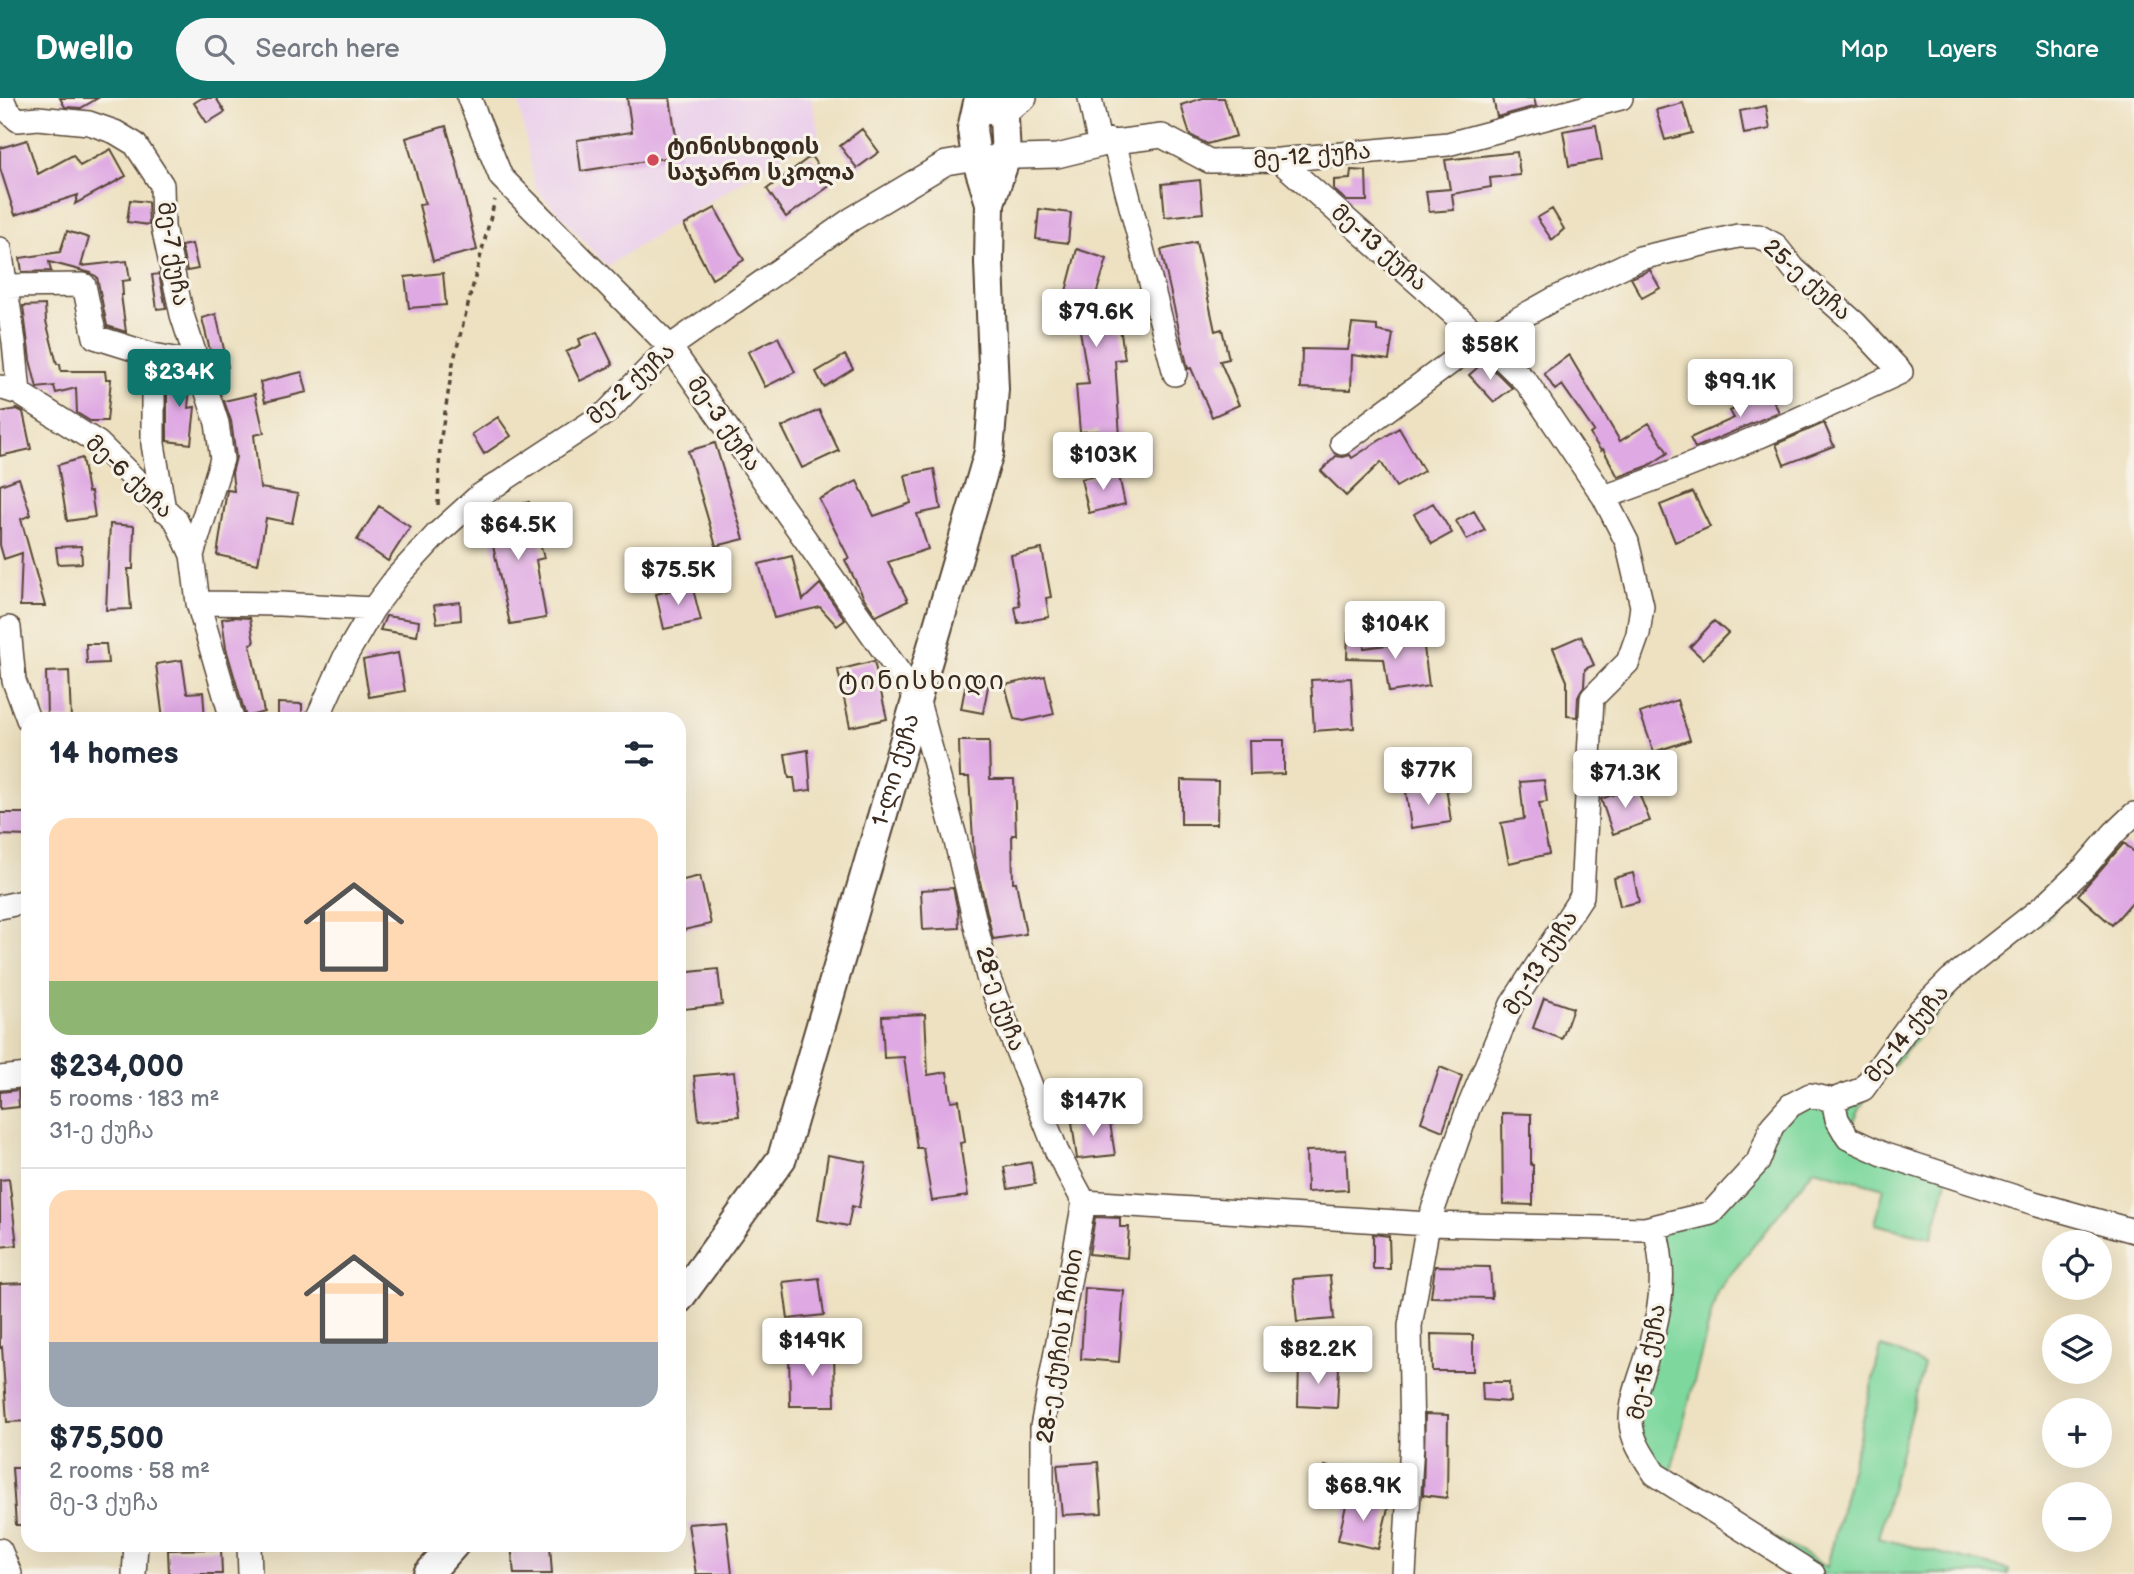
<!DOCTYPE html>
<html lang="en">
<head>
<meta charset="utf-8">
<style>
  :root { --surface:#fff; --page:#f6f6f7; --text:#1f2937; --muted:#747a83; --line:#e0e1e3; --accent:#0f766e }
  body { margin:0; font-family:"Balsamiq Sans","Noto Sans Georgian",sans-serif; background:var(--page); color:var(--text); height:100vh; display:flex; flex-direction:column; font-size:26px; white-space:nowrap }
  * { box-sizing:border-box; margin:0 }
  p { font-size:23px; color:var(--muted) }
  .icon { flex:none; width:38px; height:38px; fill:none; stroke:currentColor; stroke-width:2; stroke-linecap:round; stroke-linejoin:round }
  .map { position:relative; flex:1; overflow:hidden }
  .side { position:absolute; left:21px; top:614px; width:665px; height:840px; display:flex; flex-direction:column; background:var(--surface); border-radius:21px; box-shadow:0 7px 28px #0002 }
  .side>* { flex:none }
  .fabs { position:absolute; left:2042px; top:1132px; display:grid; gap:14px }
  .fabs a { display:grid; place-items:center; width:70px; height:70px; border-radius:50%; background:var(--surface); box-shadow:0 7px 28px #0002; font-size:35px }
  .price { position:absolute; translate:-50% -60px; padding:0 16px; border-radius:7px; background:#fff; color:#222; font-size:23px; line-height:46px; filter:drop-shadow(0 2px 4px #0008) }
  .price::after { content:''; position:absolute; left:50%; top:42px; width:21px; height:16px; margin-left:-10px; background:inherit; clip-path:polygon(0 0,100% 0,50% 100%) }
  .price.selected { background:var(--accent); color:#fff }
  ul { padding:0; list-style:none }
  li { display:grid; align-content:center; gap:14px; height:371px; padding:0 28px }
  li+li { border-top:2px solid var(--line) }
  li span { display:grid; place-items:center; height:217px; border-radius:21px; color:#555 }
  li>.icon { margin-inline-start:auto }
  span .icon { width:126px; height:126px; fill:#fffc; stroke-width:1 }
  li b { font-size:30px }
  h2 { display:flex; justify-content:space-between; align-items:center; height:84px; padding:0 28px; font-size:30px }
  header { display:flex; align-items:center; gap:42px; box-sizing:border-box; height:98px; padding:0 35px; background:var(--accent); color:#fff }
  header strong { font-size:33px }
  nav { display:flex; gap:38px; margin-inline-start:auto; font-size:24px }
  .search { width:490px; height:63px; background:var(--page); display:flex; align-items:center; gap:18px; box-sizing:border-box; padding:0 24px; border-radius:38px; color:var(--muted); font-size:26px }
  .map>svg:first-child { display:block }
</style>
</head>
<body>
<header>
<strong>Dwello</strong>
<div class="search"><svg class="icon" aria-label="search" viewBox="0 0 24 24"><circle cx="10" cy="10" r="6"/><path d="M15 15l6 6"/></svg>Search here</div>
<nav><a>Map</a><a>Layers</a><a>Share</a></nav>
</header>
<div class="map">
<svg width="2134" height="1476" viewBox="0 0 2134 1476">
  <rect width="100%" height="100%" fill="#f7f3e8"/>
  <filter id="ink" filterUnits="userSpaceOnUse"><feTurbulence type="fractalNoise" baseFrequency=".0143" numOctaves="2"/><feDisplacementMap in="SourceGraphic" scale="14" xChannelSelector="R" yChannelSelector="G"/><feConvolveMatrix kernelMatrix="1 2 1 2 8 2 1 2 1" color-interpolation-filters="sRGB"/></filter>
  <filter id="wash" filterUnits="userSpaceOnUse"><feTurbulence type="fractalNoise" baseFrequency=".00686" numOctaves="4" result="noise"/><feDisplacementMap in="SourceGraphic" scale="28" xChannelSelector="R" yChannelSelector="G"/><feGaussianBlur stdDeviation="1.57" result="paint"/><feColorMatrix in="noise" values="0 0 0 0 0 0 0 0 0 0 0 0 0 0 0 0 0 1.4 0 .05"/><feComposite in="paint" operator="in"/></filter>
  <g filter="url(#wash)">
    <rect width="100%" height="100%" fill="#ede1c1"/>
    <!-- built -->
    <path fill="#ebd1eb" d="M518 0H811L819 35 607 168 535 89Z"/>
    <!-- green -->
    <path fill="#7ed89e" stroke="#5c815e" stroke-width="2" d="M2045 807 2053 815 1960 891 1866 999 1851 1029 1948 1078 1932 1140 1875 1126 1884 1090 1814 1071 1717 1194 1671 1373 1768 1436 1827 1469 1881 1249 1901 1255 1924 1267 1878 1440 2009 1472 2008 1476H1813L1639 1352 1638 1288 1654 1234V1129L1711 1115 1791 1007 1847 999 1920 912Z"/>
    <g id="blocks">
      <!-- building -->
      <path fill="#dfa9e3" d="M60 0H98L81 10 65 9Z
        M202 0H216L225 14 207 25 194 5Z
        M627 0H670L679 58 581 73 577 42 632 34Z
        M1203 0H1224L1236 38 1207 46 1190 37 1181 7Z
        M1493 0H1534L1536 8 1497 19Z
        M1683 5 1692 35 1665 42 1656 12Z
        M1766 8 1770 31 1744 36 1740 13Z
        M1596 27 1602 62 1569 68 1563 33Z
        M446 28 456 63 477 152 433 163 419 107 425 106 406 40Z
        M862 31 879 54 857 70 840 48Z
        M27 42 38 76 73 57 80 68 111 51 126 78 75 106 78 97 15 117 0 70V50Z
        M1517 54 1520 77 1490 80 1491 89 1452 96 1454 112 1429 114 1426 93 1450 91 1445 62Z
        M811 58 831 87 786 119 767 91Z
        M1351 72 1366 73 1367 103H1347L1334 92V82L1350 81Z
        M1200 82 1203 115 1165 119 1162 86Z
        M130 102 148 104 149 127 127 124Z
        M715 110 744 162 712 181 684 127Z
        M1039 111 1071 115 1068 145 1036 141Z
        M1552 111 1564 131 1552 142 1537 120Z
        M67 133 89 140 81 168 127 163 130 182 122 183 123 197H121L126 234 107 228 97 179 91 175 49 164 51 173 22 174 20 160 60 154Z
        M1196 144 1215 233 1222 231 1229 261 1220 263 1239 307 1212 319 1191 270 1188 271 1161 152Z
        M192 146 198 171 187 173 181 148Z
        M1077 151 1107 161 1088 222 1118 217 1125 261 1115 262 1120 339 1098 341V333L1080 334 1076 287 1089 286 1076 209 1063 205Z
        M1650 172 1660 190 1642 200 1631 180Z
        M443 175 446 207 409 210 405 179Z
        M159 176 166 210 157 211 152 177Z
        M45 207 46 223 57 266H60L61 273H105L106 281H111L107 323H90L77 315 76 290 56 295 54 288 37 290 30 262 23 208Z
        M216 216 228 269 215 273 202 220Z
        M1352 226 1377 228V233L1393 236 1389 262 1352 257 1351 292 1301 290 1302 251 1348 252Z
        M597 234 613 267 580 283 566 254 581 247 579 241Z
        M778 239 795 274 765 289 748 254Z
        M845 257 853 271 824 289 816 274Z
        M1569 257 1620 343 1649 325 1668 355 1648 368 1618 379 1603 351 1601 353 1590 336 1594 333 1562 287 1555 292 1544 275Z
        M1485 263 1512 290 1494 304 1469 277Z
        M167 274 187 277 190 288 188 310 195 309 191 346 167 343Z
        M302 274 307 294 265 304 260 284Z
        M1769 294 1779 314 1695 350 1690 340 1734 320 1730 313Z
        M255 296 264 335 254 337 260 390 298 396 292 425 266 420 258 466 217 457 227 392 234 393 232 375 236 359 231 323 224 303Z
        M17 311 23 314 31 351 0 358V314Z
        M819 312 839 353 802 370 782 329Z
        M498 319 511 338 484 356 472 336Z
        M1824 325 1834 348 1784 367 1776 346Z
        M1399 330 1424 373 1396 389 1381 364 1346 398 1321 373 1336 358 1343 359 1350 357 1352 360Z
        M715 345 744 441 716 448 688 353Z
        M1149 348 1151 372 1126 373 1124 349Z
        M82 360 88 394H91L95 419 67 423 58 367Z
        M934 371 941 411 917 416 928 451 888 464 908 503 876 518 864 500 845 462 849 460 819 401 857 383 874 418 911 405 905 377Z
        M1118 373 1125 406 1089 415 1081 381Z
        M19 380 31 417 21 421 45 508H20L22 455 4 461 0 447V387Z
        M1693 394 1710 429 1675 444 1660 407Z
        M529 404 544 460 536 462 546 520 510 526 486 416Z
        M1433 405 1452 435 1432 446 1414 416Z
        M379 408 410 429 388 463 357 442Z
        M1474 413 1485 432 1467 442 1456 423Z
        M110 426 134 428 133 471H128L131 511 106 512Z
        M81 448 82 465 58 466 56 449Z
        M1042 451 1051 499 1046 500 1049 519 1018 525 1015 509 1020 508 1011 457Z
        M792 458 803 502 820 486 845 522 837 528 820 509 774 520 759 466Z
        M692 487 701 523 664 531 656 496Z
        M460 504 461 522 437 525 434 507Z
        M386 518 419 523 417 538 380 532Z
        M233 519 250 520 254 545 250 546 264 614 246 619 226 550 222 521Z
        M1714 523 1728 535 1703 561 1690 549Z
        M1348 535 1364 536V550L1423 542 1429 588 1389 594 1384 561 1347 560Z
        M1581 538 1594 567 1585 571 1584 588 1578 599 1577 619 1567 618V583L1553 550Z
        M86 546H106L108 565 87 566Z
        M398 555 405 593 369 599 363 562Z
        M182 562 187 595 203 594 205 621H163L156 566Z
        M874 563 887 621 850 629 838 572Z
        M69 573 71 621H47L46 574Z
        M1045 578 1054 616 1024 623 1014 621 1005 587Z
        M967 579 989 583 983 615 961 611Z
        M1351 580 1354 630 1314 633 1311 582Z
        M1677 602 1690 642 1654 654 1640 615Z
        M278 605 302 606V621H278Z
        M1249 642H1284V676L1250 677Z
        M959 643H989L990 681H1014L1016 737H1012L1013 784H1016L1026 836 993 841 974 757 969 679H960Z
        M808 652 811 692 796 694 794 680H789L785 656Z
        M1181 682 1218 683 1217 726H1181Z
        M1544 682 1547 704 1539 705 1549 756 1509 765 1501 725 1524 721 1520 684Z
        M1446 688 1451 724 1411 730 1406 694Z
        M1636 688 1650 723 1613 736 1601 701Z
        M0 715H28V738L0 737Z
        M2124 745 2134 754V802L2112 827 2078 797Z
        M1633 775 1639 804 1620 808 1614 780Z
        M700 778 711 826 679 833V783Z
        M953 790 958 813 959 830 923 832 921 792Z
        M718 871 722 907 684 911 680 875Z
        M1544 900 1573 910 1562 941 1533 930Z
        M925 916 928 977 947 974 951 1003 959 1002 965 1044 960 1045 968 1098 932 1103 923 1050H917L904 959 884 960 882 918Z
        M1440 969 1462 978 1443 1033 1421 1024Z
        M734 974 739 1018 699 1022 694 978Z
        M18 992 19 1009 0 1011V994Z
        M1502 1015 1531 1016V1067H1533V1107L1503 1106Z
        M1109 1018 1115 1057 1077 1061 1072 1024Z
        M1346 1052 1348 1092 1307 1094 1306 1053Z
        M828 1057 866 1064 859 1110 852 1108 848 1128 818 1122Z
        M1031 1064 1035 1086 1008 1091 1004 1069Z
        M9 1081 17 1147 0 1149V1082Z
        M1095 1119 1120 1120V1129H1129L1127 1160 1089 1156Z
        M1373 1136 1389 1138 1390 1171H1373Z
        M1435 1168 1490 1169 1492 1200 1431 1199Z
        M1330 1178 1334 1221 1297 1224 1293 1181Z
        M819 1180 824 1217 788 1221 783 1184Z
        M27 1185 28 1323 7 1324 2 1249 0 1250V1186Z
        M1085 1190 1124 1193 1119 1264 1081 1261Z
        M1431 1236 1473 1237V1273H1432Z
        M789 1251H834L835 1308H790Z
        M1299 1266 1339 1269 1337 1310 1298 1308Z
        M1482 1284H1509L1510 1304 1483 1302Z
        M1425 1316 1448 1317 1447 1400 1423 1397Z
        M1098 1364 1102 1415 1062 1417 1057 1367Z
        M1325 1368 1344 1374 1337 1398 1318 1392Z
        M12 1370H28V1427H16Z
        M1348 1399 1388 1410 1378 1451 1338 1442Z
        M726 1423 732 1476H696L688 1426Z
        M511 1447H550L552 1476H514Z
        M221 1451 222 1476H169L168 1452Z"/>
    </g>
  </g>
  <g filter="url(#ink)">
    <use href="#blocks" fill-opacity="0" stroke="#564536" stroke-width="2"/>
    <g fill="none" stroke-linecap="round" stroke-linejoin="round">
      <!-- minor casing -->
      <g stroke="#564536" stroke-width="26">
        <path id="minor" d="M2 0 7 12 18 22 38 20 89 25 115 34 135 46 162 87 163 129 182 217 217 325 222 361 192 457
          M469 0 501 79 670 249 917 600 955 739 988 879 1057 1054 1084 1104
          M1090 0 1098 39 1114 44 1175 276
          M991 14H1005L1025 0
          M1279 62 1482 241 1527 285 1604 399 1627 444 1642 508 1638 536 1628 564 1592 600 1582 798 1512 906 1468 1011 1428 1126 1410 1228 1412 1345 1404 1476
          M0 151 14 244 19 295
          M5 188 84 187 95 239 153 257 197 265
          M153 257V346L164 412
          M0 289 19 295 98 345 176 422 192 457 198 505 232 621
          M1342 345 1482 241 1552 202 1640 160 1738 138H1758L1775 147 1794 171 1855 225 1901 274C1803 320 1706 364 1604 399
          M198 505 280 506 373 511
          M9 530 14 583 28 621
          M317 621 345 559 373 511 397 479 436 437 479 398 607 314 670 249 852 121 946 65 976 60 1057 58 1114 44 1162 38 1209 63 1279 62 1448 46 1621 0
          M0 809 28 803
          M0 980 28 977
          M1833 1002 1837 1021 1848 1040 1885 1057 2034 1105 2134 1133
          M1084 1104 1428 1126 1645 1131 1711 1115 1758 1064 1772 1028 1791 1007 1810 997 1833 1002 1863 991 1920 912 1951 881 2045 807 2084 770 2114 735 2134 716
          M1654 1129C1669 1175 1659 1220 1645 1265 1639 1283 1631 1304 1631 1323 1631 1342 1645 1361 1655 1376L1813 1476
          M249 1447 250 1476
          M0 1452 10 1476
          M134 1476 136 1447
          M1042 1476V1329L1084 1104"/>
      </g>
      <!-- major casing -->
      <g stroke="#564536" stroke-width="32">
        <g id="major">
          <path d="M990 105 1006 59 1003 0"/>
          <path id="s1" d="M679 1201 782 1060 989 354 994 291 989 165 990 105 976 60 972 31 979 0"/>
          <path d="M428 1476 454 1447"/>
        </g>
      </g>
      <!-- path -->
      <path stroke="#564536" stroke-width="3.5" stroke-dasharray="5 5" stroke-linecap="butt" d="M438 407 440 345 453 265 495 102"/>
      <!-- minor -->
      <use href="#minor" stroke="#fff" stroke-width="23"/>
      <!-- major -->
      <use href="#major" stroke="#fff" stroke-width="28"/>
    </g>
  </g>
  <!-- markers -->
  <circle fill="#d1495b" stroke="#f7f3e8" stroke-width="2.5" cx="653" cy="62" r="7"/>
  <g text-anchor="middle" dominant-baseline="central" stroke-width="6" stroke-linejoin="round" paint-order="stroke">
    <!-- poi labels -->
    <g font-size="23" font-weight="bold" fill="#3b2a1e" stroke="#f7f3e8" text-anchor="start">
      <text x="667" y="49">ტინისხიდის<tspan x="667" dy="26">საჯარო სკოლა</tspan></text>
    </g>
    <!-- street labels -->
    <g font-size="23" fill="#3b2a1e" stroke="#f7f3e8">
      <text transform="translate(1312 58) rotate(-5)">მე-12 ქუჩა</text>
      <text transform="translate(1379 150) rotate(41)">მე-13 ქუჩა</text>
      <text transform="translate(173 156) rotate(81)">მე-7 ქუჩა</text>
      <text transform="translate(1807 182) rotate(42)">25-ე ქუჩა</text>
      <text transform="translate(631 286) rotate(-42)">მე-2 ქუჩა</text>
      <text transform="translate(724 326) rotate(55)">მე-3 ქუჩა</text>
      <text transform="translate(129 379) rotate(43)">მე-6 ქუჩა</text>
      <text stroke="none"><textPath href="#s1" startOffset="579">1-ლი ქუჩა</textPath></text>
      <text transform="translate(1541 865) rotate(-58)">მე-13 ქუჩა</text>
      <text transform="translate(1000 901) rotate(71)">28-ე ქუჩა</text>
      <text transform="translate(1907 936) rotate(-51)">მე-14 ქუჩა</text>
      <text transform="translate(1060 1248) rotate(-81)">28-ე ქუჩის I ჩიხი</text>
      <text transform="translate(1647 1264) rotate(-79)">მე-15 ქუჩა</text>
    </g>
    <!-- quarter labels -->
    <g font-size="26" letter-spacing="2" fill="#3b2a1e" stroke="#f7f3e8">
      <text x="922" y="583">ტინისხიდი</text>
    </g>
  </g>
</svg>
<div class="fabs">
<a><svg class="icon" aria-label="locate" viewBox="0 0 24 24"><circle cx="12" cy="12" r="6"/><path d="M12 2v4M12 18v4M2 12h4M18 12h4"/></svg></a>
<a><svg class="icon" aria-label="layers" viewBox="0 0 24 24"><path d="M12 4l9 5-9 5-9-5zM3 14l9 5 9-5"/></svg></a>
<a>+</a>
<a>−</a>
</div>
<b class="price" style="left:1096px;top:251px">$79.6K</b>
<b class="price" style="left:1490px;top:284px">$58K</b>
<b class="price selected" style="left:179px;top:311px">$234K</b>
<b class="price" style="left:1740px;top:321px">$99.1K</b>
<b class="price" style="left:1103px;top:394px">$103K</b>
<b class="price" style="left:518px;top:464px">$64.5K</b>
<b class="price" style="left:678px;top:509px">$75.5K</b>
<b class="price" style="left:1395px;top:563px">$104K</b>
<b class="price" style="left:1428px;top:709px">$77K</b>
<b class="price" style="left:1625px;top:712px">$71.3K</b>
<b class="price" style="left:1093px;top:1040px">$147K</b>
<b class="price" style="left:812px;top:1280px">$149K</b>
<b class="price" style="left:1318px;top:1288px">$82.2K</b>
<b class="price" style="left:1363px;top:1425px">$68.9K</b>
<section class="side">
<h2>14 homes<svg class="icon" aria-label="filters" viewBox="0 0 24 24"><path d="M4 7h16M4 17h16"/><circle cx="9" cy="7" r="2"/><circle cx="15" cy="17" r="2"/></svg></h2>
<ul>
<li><span style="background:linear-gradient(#ffd9b3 75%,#8fb573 0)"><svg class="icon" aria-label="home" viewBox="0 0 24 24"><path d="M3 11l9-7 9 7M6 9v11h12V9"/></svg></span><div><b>$234,000</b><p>5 rooms · 183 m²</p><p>31-ე ქუჩა</p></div></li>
<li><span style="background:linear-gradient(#ffd9b3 70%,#9aa5b1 0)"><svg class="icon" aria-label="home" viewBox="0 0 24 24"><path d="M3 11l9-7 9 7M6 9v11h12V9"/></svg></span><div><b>$75,500</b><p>2 rooms · 58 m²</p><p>მე-3 ქუჩა</p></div></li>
</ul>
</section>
</div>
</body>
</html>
